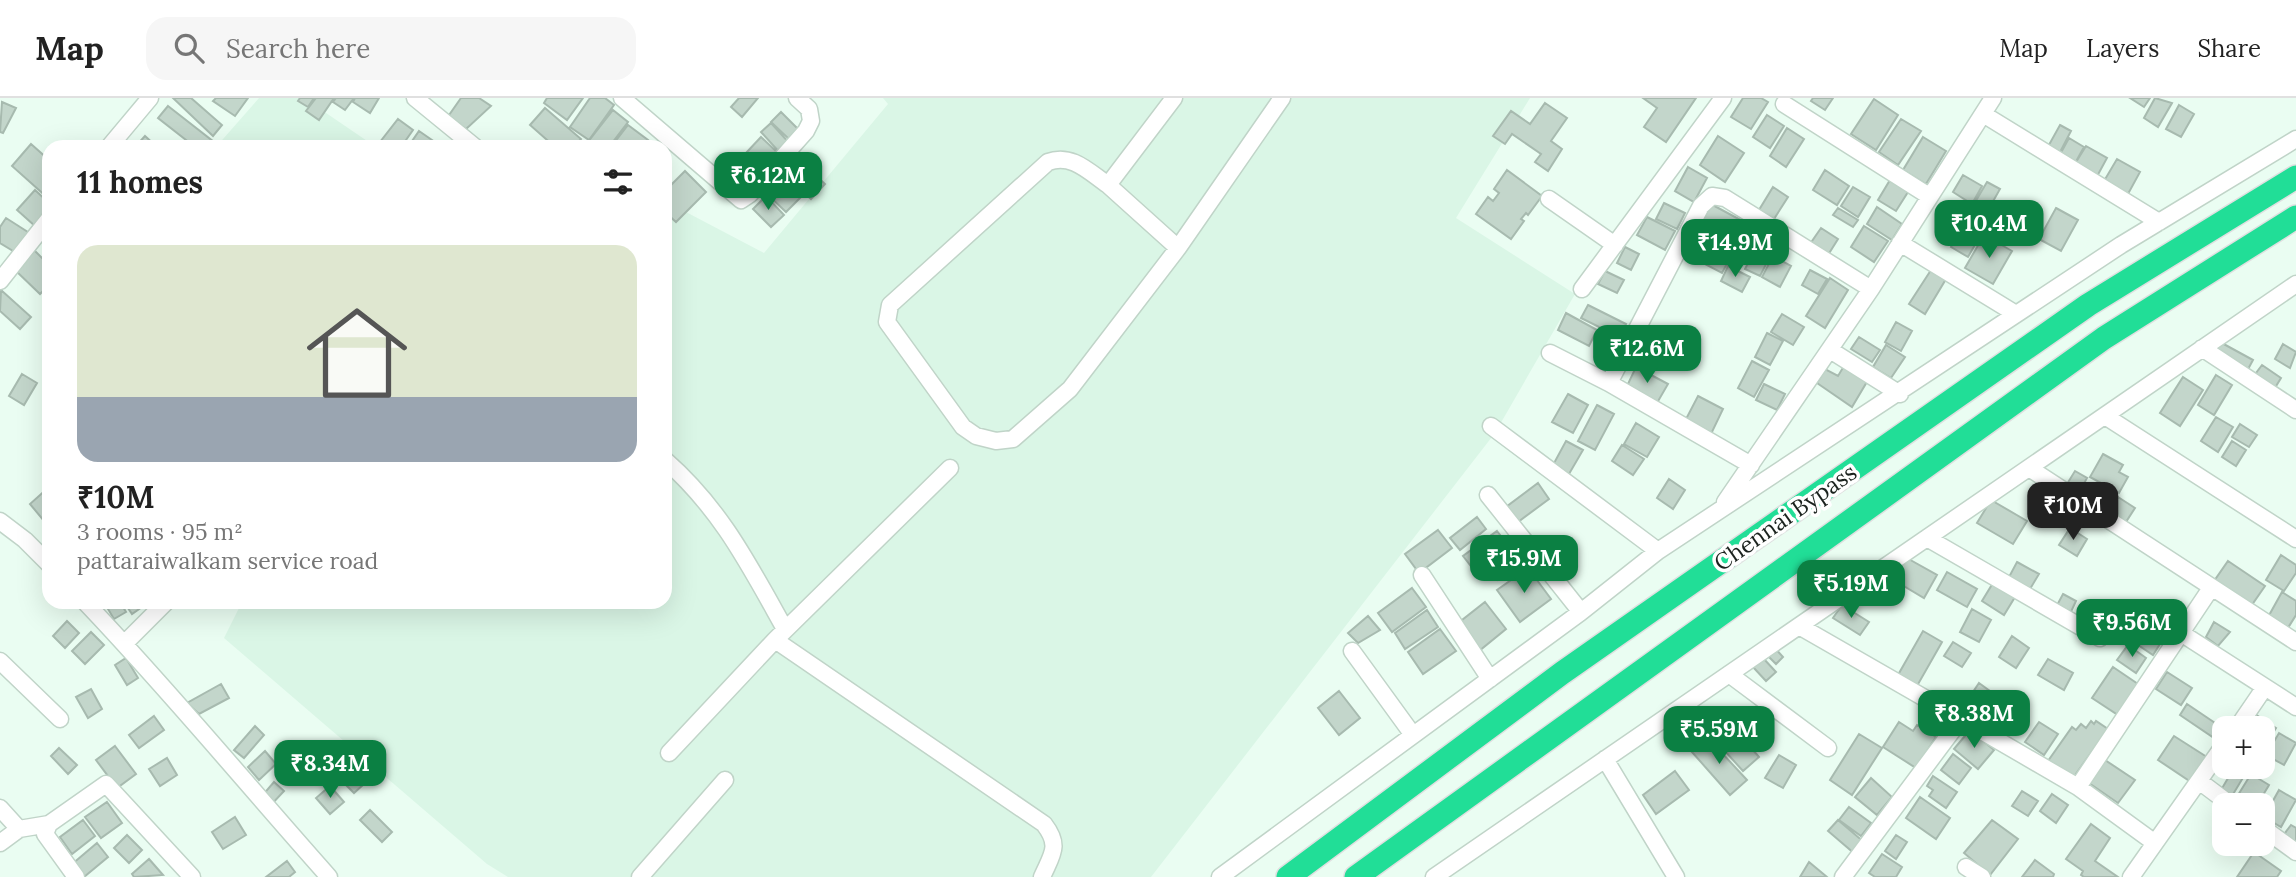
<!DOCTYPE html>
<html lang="en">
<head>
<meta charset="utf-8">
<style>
  :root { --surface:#fff; --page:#f6f6f6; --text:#222; --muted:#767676; --line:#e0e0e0; --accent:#0b8043 }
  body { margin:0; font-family:Lora,serif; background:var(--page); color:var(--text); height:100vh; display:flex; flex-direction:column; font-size:26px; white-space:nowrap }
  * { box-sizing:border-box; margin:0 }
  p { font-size:23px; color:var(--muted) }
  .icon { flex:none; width:38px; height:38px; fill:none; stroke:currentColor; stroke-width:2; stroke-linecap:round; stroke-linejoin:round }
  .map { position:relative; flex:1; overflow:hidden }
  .side { position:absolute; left:42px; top:42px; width:630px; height:469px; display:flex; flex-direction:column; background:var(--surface); border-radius:21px; box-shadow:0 7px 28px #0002 }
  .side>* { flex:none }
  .tools { position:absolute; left:2212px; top:618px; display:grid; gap:14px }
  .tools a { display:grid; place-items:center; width:63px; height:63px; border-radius:14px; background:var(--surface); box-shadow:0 7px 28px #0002; font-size:35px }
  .price { position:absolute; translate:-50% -60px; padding:0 16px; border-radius:14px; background:var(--accent); color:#fff; font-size:23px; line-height:46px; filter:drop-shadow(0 2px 4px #0008) }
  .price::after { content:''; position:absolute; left:50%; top:42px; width:21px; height:16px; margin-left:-10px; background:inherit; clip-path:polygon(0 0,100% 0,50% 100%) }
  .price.selected { background:#222; color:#fff }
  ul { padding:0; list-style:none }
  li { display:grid; align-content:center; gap:14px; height:371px; padding:0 35px }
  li+li { border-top:2px solid var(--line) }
  li span { display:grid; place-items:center; height:217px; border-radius:21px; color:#555 }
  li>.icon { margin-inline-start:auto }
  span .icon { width:126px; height:126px; fill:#fffc; stroke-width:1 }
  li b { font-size:30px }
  h2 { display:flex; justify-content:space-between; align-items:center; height:84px; padding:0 35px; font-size:30px }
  header { display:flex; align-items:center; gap:42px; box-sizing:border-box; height:98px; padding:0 35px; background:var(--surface); border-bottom:2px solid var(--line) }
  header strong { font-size:33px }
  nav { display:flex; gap:38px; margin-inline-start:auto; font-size:24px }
  .search { width:490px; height:63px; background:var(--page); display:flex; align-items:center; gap:18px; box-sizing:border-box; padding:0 24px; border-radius:21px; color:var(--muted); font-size:26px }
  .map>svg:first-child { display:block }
</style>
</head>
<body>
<header>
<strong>Map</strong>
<div class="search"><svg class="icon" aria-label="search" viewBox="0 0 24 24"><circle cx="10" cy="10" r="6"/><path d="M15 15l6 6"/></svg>Search here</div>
<nav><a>Map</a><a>Layers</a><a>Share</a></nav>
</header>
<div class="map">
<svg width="2296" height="779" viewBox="0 0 2296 779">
  <rect width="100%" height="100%" fill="#eafdf2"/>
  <!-- built -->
  <path fill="#daf6e6" d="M259 0H304L376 49H216Z
    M883 0H1530L1456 120 1575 196 1495 335 1151 779H508L487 766 224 540 242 504H665V103L764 155 888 6Z"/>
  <!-- building -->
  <path fill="#c3d6cb" stroke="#a7baaf" stroke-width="2" d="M173 0H191L222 27 213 38Z
    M216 0H248L235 18 213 3Z
    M300 0H314L308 9 298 3Z
    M316 0H334L319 22 306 13Z
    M336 0H354L345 12 333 4Z
    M355 0H379L370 15 353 4Z
    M461 0H479L491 8 465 32 447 20Z
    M547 0H583L567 22 544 5Z
    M590 0H605L614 7 589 42 570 29Z
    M739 0H758L742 19 731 9Z
    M1643 0H1696L1666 44 1644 29 1657 10Z
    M1743 0H1761L1768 4 1751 31 1731 19Z
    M1813 0H1833L1825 12 1811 3Z
    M2130 0H2150L2144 9Z
    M2155 0 2172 5 2158 29 2144 20Z
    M1874 1 1898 17 1876 52 1851 36Z
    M2 4 16 10 3 35 0 34Z
    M1545 5 1567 20 1551 43 1562 51 1548 73 1535 64 1541 56 1512 36 1505 46 1493 38 1511 13 1530 26Z
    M2179 7 2194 16 2181 39 2166 31Z
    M168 8 214 44 210 49H195L158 20Z
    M545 10 581 41 574 49H555L530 27Z
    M613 12 628 24 609 49H584Z
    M781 14 800 33 790 42 771 24Z
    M1767 17 1784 28 1770 50 1753 39Z
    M398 21 413 32 401 49H387L380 44Z
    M1901 21 1921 33 1898 67 1879 54Z
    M771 25 791 47 781 56 761 34Z
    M628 27 648 42 643 49H611Z
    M2060 27 2071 33 2057 60 2045 54Z
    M1787 30 1804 41 1786 69 1770 58Z
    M419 33 442 49H408Z
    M145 38 157 49H135Z
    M1718 38 1744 55 1725 84 1700 67Z
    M761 39 780 57 765 72 746 55Z
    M1923 39 1946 53 1926 86 1903 72Z
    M2069 40 2084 49 2073 69 2058 60Z
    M31 46 49 62V101L12 68Z
    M2086 48 2107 60 2095 82 2073 69Z
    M732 60 742 70 726 86 716 77Z
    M797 60 825 86 811 101 783 75Z
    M2117 61 2140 74 2128 96 2104 83Z
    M749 66 760 75 743 95 732 87Z
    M1688 69 1707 80 1694 104 1675 93Z
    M1507 72 1542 98 1528 117 1526 115 1521 121 1524 123 1511 141 1476 116 1488 99 1493 103 1499 95 1494 91Z
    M1825 72 1849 88 1837 107 1813 92Z
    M685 73 706 94 676 124 665 114V93Z
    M1963 77 1982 88 1972 106 1953 94Z
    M782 81 801 99 786 114 767 96Z
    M1890 82 1908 94 1896 113 1878 102Z
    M1987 84 2000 91 1987 114 1974 106Z
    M1773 89 1788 99 1774 121 1759 112Z
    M1853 89 1870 99 1858 119 1841 108Z
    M35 92 49 105V112L35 128 17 112Z
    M766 98 784 117 771 129 753 111Z
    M1664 105 1685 115 1677 131 1656 121Z
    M1709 105 1748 126 1722 175 1682 154Z
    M1877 109 1902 126 1892 142 1867 126Z
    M1838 110 1858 122 1853 129 1833 117Z
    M2056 110 2078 122 2061 153 2039 141Z
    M1970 116 1987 126 1968 159 1951 149Z
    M1647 119 1675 133 1665 152 1637 137Z
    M6 120 31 136 18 156 0 145V129Z
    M1864 128 1888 143 1874 164 1851 149Z
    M1821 130 1838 141 1828 157 1810 146Z
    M1984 137 2012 153 1993 186 1965 170Z
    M1762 138 1777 145 1760 178 1745 171Z
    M1625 149 1639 156 1631 172 1617 165Z
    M34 152 49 167V187L40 196 15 172Z
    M1773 158 1791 168 1780 189 1762 179Z
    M1728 168 1750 179 1742 194 1721 183Z
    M1810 172 1827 181 1818 196 1802 187Z
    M1931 172 1946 181 1925 216 1909 206Z
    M1605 173 1624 182 1617 195 1598 186Z
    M1830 180 1848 192 1825 230 1806 218Z
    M1 192 31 219 20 231 0 213Z
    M1588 207 1626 226 1619 239 1581 220Z
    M1566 215 1597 232 1589 248 1558 232Z
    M1782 216 1804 229 1793 247 1771 234Z
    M1896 224 1912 233 1901 253 1885 244Z
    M1656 232 1677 242 1670 256 1649 246Z
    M1767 235 1783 243 1770 267 1755 259Z
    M1859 239 1880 252 1872 264 1851 251Z
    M2220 244 2253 262 2247 273 2214 254Z
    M2283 246 2296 254 2290 270 2275 261Z
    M1886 247 1905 259 1891 280 1873 269Z
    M1752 263 1769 272 1754 299 1738 290Z
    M2262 267 2281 280 2273 293 2253 279Z
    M1844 268 1868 282 1852 309 1817 285 1825 271 1838 278Z
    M1636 269 1668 286 1657 305 1627 288Z
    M22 276 37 285 24 307 9 298Z
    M2216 277 2232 287 2214 317 2198 307Z
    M2183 279 2203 292 2180 328 2160 315Z
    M1764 286 1785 296 1777 312 1756 302Z
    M1568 296 1588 307 1573 335 1552 324Z
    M1698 298 1723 311 1711 336 1685 323Z
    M1597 307 1614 316 1595 352 1578 343Z
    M2216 319 2233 329 2218 354 2201 343Z
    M1636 325 1659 339 1647 359 1624 346Z
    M2240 326 2257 337 2249 349 2232 339Z
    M1566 343 1583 352 1569 376 1553 367Z
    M2232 343 2246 352 2236 368 2222 359Z
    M1622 347 1644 361 1633 377 1612 363Z
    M2103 356 2123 367 2119 374 2128 379 2119 395 2090 379Z
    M2075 373 2087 380 2080 393 2067 386Z
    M1669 381 1685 392 1673 411 1657 400Z
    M1538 385 1549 401 1518 424 1506 409Z
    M2088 387 2098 392 2092 404 2082 399Z
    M49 389V429L30 406Z
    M2118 399 2135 410 2124 427 2107 416Z
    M1991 402 2027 423 2013 446 1977 425Z
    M1477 419 1486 431 1460 452 1450 440Z
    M2070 430 2087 441 2077 458 2059 447Z
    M1438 432 1452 450 1419 475 1405 456Z
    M1497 433 1508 447 1474 472 1463 458Z
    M1508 457 1516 471 1498 482 1489 468Z
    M2281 457 2296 467V475L2284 493 2266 482Z
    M1905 459 1937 477 1924 500 1892 481Z
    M2228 463 2265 488 2249 511 2212 486Z
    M2017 464 2039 476 2030 491 2009 479Z
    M1528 470 1551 501 1520 524 1497 492Z
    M1947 474 1977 491 1967 509 1937 492Z
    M1993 485 2015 499 2004 517 1982 503Z
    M1412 490 1426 509 1392 534 1378 515Z
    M2282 494 2296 503V517L2286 533 2267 521Z
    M2063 496 2076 503 2069 518 2055 511Z
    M109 504H120L126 514 114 521 105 506Z
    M124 504H149L132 516Z
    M1485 504 1506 531 1479 553 1457 526Z
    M1842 507 1869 524 1860 537 1833 520Z
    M1972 511 1991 522 1979 544 1960 534Z
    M1427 512 1438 529 1405 551 1395 535Z
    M1368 518 1380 532 1358 545 1348 535Z
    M67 523 79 535 65 550 53 538Z
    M2214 524 2230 534 2218 548 2206 539Z
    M1440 531 1456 553 1423 576 1408 554Z
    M1923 533 1942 544 1917 588 1898 577Z
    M91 534 104 547 85 566 72 553Z
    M2142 534 2160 546 2153 557 2135 545Z
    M2012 538 2029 550 2016 570 1999 559Z
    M1953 544 1971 555 1962 569 1944 558Z
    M2128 547 2146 560 2136 575 2117 562Z
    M1774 549 1783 559 1776 566 1766 556Z
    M126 560 138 580 127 587 115 567Z
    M1763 560 1776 574 1766 583 1753 569Z
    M2048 561 2073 575 2064 592 2038 577Z
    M2113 569 2138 586 2118 617 2092 600Z
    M2167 574 2192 590 2181 607 2156 591Z
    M1979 585 1994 596 1988 604 1973 594Z
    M221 586 229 600 199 616 187 605Z
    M91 591 102 611 88 620 76 599Z
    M1339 593 1360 620 1339 637 1318 610Z
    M1996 598 2010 609 2004 616 1991 606Z
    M2187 606 2224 631 2217 642 2180 617Z
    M2255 616 2276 630 2263 651V630H2246Z
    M154 618 164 632 139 650 129 637Z
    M2091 623 2094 626 2096 623 2108 631 2073 680 2048 663 2072 629 2076 632 2081 626 2086 630Z
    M1899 624 1913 633 1917 627 1936 639 1916 670 1883 649Z
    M2039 624 2058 636 2044 657 2025 644Z
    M1730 626 1759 659 1743 673 1714 641Z
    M255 628 264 637 244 660 234 652Z
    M1970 632 1994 652 1978 671 1954 651Z
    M2279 635 2296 645 2284 667 2266 657Z
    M1859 636 1882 650 1852 697 1830 682Z
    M2174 638 2210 661 2194 686 2158 662Z
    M1708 640 1747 682 1730 697 1692 654Z
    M115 648 136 676 117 690 96 662Z
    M59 650 77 667 68 676 51 658Z
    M265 653 276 666 259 682 248 669Z
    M1953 656 1971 670 1959 686 1941 672Z
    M1779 657 1796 667 1783 690 1765 680Z
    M167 660 177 677 160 688 149 671Z
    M2105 662 2135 682 2118 705 2089 685Z
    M342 665 364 686 354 695 333 674Z
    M2225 668H2250L2232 698 2221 692 2231 675 2224 671Z
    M1675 673 1689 692 1656 716 1643 697Z
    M2251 676 2269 687 2257 707H2244L2235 702Z
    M1933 678 1957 694 1946 710 1929 698 1933 692 1927 688Z
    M1871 680 1892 699 1877 717 1855 699Z
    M274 684 284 693 271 707 261 699Z
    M330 688 344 704 330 716 316 700Z
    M2279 692 2296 702 2281 729 2264 719Z
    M2022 693 2038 703 2028 718 2012 708Z
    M2052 696 2068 707 2056 725 2040 713Z
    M1920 699 1950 720 1936 741 1906 720Z
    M107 704 122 725 101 740 85 719Z
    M1849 709 1871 725 1861 738 1839 722Z
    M370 712 392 734 382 744 360 722Z
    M235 719 246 737 223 751 212 734Z
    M83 722 95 738 72 756 60 739Z
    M1838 722 1865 745 1855 756 1828 733Z
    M1992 722 2018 741 1990 777 1964 755Z
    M2091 726 2110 740 2095 763 2118 779H2084L2081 777 2083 773 2066 761Z
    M2291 727 2296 730V749L2282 739Z
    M127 737 142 752 129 765 114 750Z
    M1896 737 1907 744 1896 761 1885 753Z
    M97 745 108 759 84 779 71 767Z
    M2254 754 2281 773 2277 779H2237Z
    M1882 756 1902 769 1896 779H1875L1869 775Z
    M149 761 163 777 134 779 132 776Z
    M2035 762 2054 776 2053 779H2022Z
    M287 763 295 774 289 779H266Z
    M1809 764 1827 779H1800Z"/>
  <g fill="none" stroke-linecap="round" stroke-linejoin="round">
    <!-- minor casing -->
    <g stroke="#c0d4c8" stroke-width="19">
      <path id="minor" d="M415 0 475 49
        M622 0 741 102 750 96 806 33 811 23 809 11 797 0
        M1174 0 1108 87 1178 150
        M1784 6 1929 98
        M1983 16 2159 124
        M109 49 150 0
        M1108 87C1089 74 1072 55 1048 64L890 207 887 224 963 329 976 338 996 343 1013 341 1070 291 1178 150 1282 0
        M1549 101 1615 147
        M1900 145 2016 216
        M0 183 49 121
        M1582 191 1723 0
        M2202 250 2296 312
        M1830 252 1900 296
        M1550 255 1609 285
        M2105 318 2296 441
        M1491 328 1658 453
        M665 362C721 411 749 467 785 531
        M1751 367 1609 285 1701 108 1712 98 1725 100 1871 191
        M2029 370 2296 544
        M1488 397 1581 514
        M1725 404 1871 191 1993 0
        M0 423 25 442 49 466
        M1927 440 2100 540
        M1422 477 1490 581
        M85 504C170 593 247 687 329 779
        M1799 528 1961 621 1843 779
        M2181 535 2296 609
        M775 542 950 370
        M125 545 166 504
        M1352 553 1413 637
        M0 563 60 621
        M1729 576 1828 650
        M1961 621 2078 689
        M2237 630 2265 589
        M669 655 775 542 1044 726C1061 748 1052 756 1042 779
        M1605 661 1676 779
        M2199 683 2231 707
        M0 710 19 731
        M49 726 45 736 76 779
        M2263 730 2296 754
        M0 745 19 731 49 726 106 686 192 779
        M2155 745 2078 689 2211 490
        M1966 769 1982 779
        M640 779 725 682
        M1220 779 1581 514 1658 453 2121 147 2296 41
        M1434 779 2296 186
        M2131 779 2224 647"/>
    </g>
    <!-- highway casing -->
    <g stroke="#dfe0e0" stroke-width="26">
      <path id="highway" d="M1288 779 1562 575 2088 207 2296 79
        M1356 779 2104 240 2296 119"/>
    </g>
    <!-- minor -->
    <use href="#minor" stroke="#fff" stroke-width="16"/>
    <!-- highway -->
    <use href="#highway" stroke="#21de97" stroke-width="23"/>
  </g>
  <g text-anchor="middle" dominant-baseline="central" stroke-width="7" stroke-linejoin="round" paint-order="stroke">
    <!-- street labels -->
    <g font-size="23" fill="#1b221e" stroke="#fff">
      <text transform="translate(1785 419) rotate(-35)">Chennai Bypass</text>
    </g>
  </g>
</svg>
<div class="tools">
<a>+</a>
<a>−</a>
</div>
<b class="price" style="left:768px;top:114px">₹6.12M</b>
<b class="price" style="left:1989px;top:162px">₹10.4M</b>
<b class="price" style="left:1735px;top:181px">₹14.9M</b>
<b class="price" style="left:1647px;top:287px">₹12.6M</b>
<b class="price selected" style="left:2073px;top:444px">₹10M</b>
<b class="price" style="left:1524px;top:497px">₹15.9M</b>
<b class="price" style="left:1851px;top:522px">₹5.19M</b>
<b class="price" style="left:2132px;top:561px">₹9.56M</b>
<b class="price" style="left:1974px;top:652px">₹8.38M</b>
<b class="price" style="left:1719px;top:668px">₹5.59M</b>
<b class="price" style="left:330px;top:702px">₹8.34M</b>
<section class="side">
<h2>11 homes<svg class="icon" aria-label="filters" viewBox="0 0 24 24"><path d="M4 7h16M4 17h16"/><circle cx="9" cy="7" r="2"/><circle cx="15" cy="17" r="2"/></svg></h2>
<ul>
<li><span style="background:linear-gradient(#dfe7d0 70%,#9aa5b1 0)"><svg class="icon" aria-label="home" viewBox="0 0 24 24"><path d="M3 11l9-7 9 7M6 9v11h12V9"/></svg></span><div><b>₹10M</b><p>3 rooms · 95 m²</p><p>pattaraiwalkam service road</p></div></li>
</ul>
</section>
</div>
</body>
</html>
